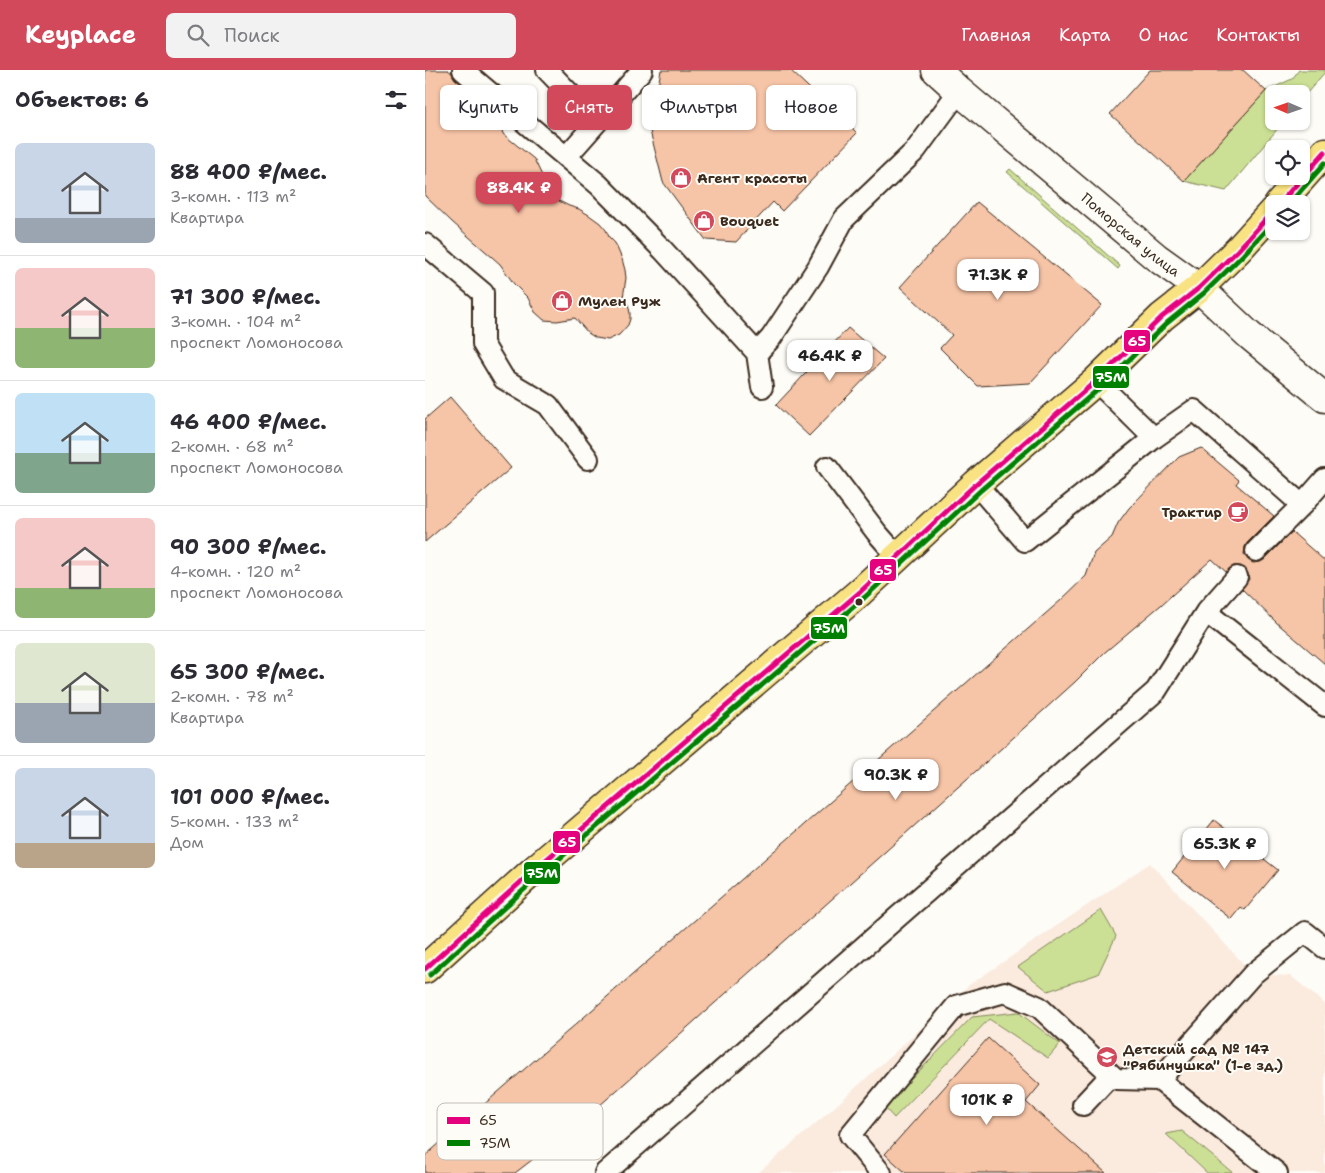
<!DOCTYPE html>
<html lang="ru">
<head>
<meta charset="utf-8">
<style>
  :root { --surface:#fff; --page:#f2f2f3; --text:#2b2b33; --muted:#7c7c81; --line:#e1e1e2; --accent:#d1495b }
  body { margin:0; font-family:"Shantell Sans",sans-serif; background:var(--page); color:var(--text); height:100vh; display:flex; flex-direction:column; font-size:19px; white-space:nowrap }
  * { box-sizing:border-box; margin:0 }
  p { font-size:16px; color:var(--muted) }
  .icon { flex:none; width:28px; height:28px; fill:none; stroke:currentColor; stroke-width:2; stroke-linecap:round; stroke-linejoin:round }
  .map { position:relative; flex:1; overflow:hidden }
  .panel { display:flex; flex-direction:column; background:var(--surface); width:425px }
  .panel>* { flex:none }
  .hud { position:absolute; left:15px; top:15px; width:475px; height:45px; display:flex; gap:10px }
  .needle { width:32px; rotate:272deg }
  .tools { position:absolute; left:840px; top:15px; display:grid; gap:10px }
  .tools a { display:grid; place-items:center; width:45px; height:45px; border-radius:8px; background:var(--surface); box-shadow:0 1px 4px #0004; font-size:25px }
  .price { position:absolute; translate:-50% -42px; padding:0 11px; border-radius:10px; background:#fff; color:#222; font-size:16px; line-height:32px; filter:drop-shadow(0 1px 2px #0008) }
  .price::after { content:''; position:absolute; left:50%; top:30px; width:15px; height:11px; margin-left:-8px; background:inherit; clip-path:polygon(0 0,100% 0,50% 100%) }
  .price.current { background:var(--accent); color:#fff }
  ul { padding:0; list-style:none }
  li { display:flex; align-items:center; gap:15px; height:125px; padding:0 15px }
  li+li { border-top:1px solid var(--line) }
  li span { display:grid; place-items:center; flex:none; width:140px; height:100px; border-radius:8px; color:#555 }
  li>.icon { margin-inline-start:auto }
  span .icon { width:60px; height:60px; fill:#fffc; stroke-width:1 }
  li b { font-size:21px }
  h2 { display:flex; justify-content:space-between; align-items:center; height:60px; padding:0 15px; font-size:21px }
  .tag { padding:0 18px; border-radius:8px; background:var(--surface); box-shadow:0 1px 4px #0004; font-size:18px; line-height:45px }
  .tag.current { background:var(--accent); color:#fff }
  header { display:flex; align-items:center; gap:30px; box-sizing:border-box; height:70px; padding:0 25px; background:var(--accent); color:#fff }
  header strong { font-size:24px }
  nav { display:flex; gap:28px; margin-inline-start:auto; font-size:18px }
  .search { width:350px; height:45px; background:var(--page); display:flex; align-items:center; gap:12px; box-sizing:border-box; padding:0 18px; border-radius:8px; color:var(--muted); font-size:19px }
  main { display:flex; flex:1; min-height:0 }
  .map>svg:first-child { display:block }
</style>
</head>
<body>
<header>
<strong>Keyplace</strong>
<div class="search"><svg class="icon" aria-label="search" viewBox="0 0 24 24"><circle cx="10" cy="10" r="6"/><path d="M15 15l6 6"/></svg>Поиск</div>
<nav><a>Главная</a><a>Карта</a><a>О нас</a><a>Контакты</a></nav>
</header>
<main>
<section class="panel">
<h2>Объектов: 6<svg class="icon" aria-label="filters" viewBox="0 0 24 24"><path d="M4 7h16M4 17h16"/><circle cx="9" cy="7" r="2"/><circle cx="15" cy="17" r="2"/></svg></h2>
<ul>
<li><span style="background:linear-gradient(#c9d6e8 75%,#9aa5b1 0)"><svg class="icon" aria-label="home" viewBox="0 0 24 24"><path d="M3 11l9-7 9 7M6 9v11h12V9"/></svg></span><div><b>88 400 ₽/мес.</b><p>3-комн. · 113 m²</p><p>Квартира</p></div></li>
<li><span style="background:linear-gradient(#f6c9c9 60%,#8fb573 0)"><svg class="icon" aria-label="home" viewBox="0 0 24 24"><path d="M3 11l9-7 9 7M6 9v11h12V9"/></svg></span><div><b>71 300 ₽/мес.</b><p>3-комн. · 104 m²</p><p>проспект Ломоносова</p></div></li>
<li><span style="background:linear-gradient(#bfe0f5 60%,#7fa58c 0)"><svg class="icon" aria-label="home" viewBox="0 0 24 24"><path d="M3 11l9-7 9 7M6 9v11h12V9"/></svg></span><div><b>46 400 ₽/мес.</b><p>2-комн. · 68 m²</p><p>проспект Ломоносова</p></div></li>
<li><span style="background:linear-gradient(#f6c9c9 70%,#8fb573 0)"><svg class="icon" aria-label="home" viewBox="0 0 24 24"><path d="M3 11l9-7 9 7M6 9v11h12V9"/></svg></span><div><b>90 300 ₽/мес.</b><p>4-комн. · 120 m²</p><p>проспект Ломоносова</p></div></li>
<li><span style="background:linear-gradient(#dfe7d0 60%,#9aa5b1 0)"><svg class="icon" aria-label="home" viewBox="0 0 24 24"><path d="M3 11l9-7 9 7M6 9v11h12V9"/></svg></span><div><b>65 300 ₽/мес.</b><p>2-комн. · 78 m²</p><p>Квартира</p></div></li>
<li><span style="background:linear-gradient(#c9d6e8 75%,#b9a48a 0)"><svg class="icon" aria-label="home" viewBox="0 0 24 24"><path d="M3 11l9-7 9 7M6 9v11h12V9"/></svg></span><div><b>101 000 ₽/мес.</b><p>5-комн. · 133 m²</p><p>Дом</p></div></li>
</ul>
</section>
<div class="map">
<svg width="900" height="1103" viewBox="0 0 900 1103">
  <rect width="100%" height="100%" fill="#fdfcf7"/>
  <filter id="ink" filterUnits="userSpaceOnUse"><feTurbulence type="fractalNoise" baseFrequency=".02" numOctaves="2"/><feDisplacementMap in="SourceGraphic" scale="10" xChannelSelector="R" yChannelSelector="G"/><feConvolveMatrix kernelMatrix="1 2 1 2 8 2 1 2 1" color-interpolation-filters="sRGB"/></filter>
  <g filter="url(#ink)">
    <!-- built -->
    <path fill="#fbebdf" d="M725 793 828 904 866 906 900 934V1103H333L405 1041 544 915Z"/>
    <!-- green -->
    <path fill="#cbe095" stroke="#83855a" d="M874 0H900V2L876 30V24H849V51H859L801 121 759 111 841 21 867 9Z
      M585 99 695 196 693 199 582 102Z
      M676 840 691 866 673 904 623 921 593 897Z
      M593 942 635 974 623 988 564 949 469 1048 459 1037 547 947Z
      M757 1061 808 1103H782L741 1064Z"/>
    <!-- building -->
    <path fill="#f6c4a6" stroke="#3b2a1e" d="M0 0H23L27 3 30 9 73 45 78 64 109 89 123 118 134 131 144 136 154 139 164 145 175 153 181 160 184 167 190 173 197 189 200 200 201 208 198 228 203 234 205 243V249L203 255 194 265 183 270 171 268 163 263 150 248 132 251 119 250 110 242 103 228 89 214 75 194 27 152 0 126Z
      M236 0H365L432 63 357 141 348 132 311 172 281 170 238 112 225 61Z
      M725 0H818L841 21 759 111 685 44Z
      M552 132 677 235 605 313 553 316 515 278 527 265 475 217Z
      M423 258 459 289 384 366 351 335Z
      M25 327 86 398 0 472V349Z
      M776 378 814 410 811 414 849 446 822 473 820 477 819 484 823 490 828 493 835 492 839 490 867 462 900 491V594L852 553 817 519 824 509 823 504 820 498 815 496H809L801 502 787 489 736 535 679 583 650 612 578 677 155 1053 90 1103H0V1086L635 531 661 506 669 483 687 467 693 453 704 438 754 387Z
      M789 750 853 800 820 840 816 837 806 849 747 802Z
      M563 968 615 1015 601 1032 681 1103H481L460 1084Z"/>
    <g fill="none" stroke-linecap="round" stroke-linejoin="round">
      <!-- service casing -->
      <g stroke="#3b2a1e" stroke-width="24">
        <path id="service" d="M38 0 174 115 238 180 332 283 337 317
          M122 0 172 52
          M141 87 172 52 217 0
          M0 174 58 223V274L79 309 123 335 163 389
          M332 283 346 268 393 197 419 149 490 81 534 21
          M671 311 729 368
          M402 397 452 463 473 487
          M551 414 600 471 729 368 769 340 877 435
          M831 481 877 435 900 409
          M781 542 900 636
          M658 1035 686 1005
          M180 1103 731 621 781 542 812 507
          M456 1103 425 1065 531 936 580 922 614 937 691 1009 734 1010
          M852 1103 734 1010 828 904 880 862 900 878"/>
      </g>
      <!-- minor casing -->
      <g stroke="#3b2a1e" stroke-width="31">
        <g id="minor">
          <path id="s1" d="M511 0 534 21 731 187 774 218 824 265 900 328"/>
        </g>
      </g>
      <!-- primary casing -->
      <g stroke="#3b2a1e" stroke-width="31">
        <path id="primary" d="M854 134 900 82
          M0 899 108 801 435 522 551 414 671 311 737 247 774 218 813 180 849 140"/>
      </g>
      <!-- service -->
      <use href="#service" stroke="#fdfcf7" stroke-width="20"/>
      <!-- minor -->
      <use href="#minor" stroke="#fdfcf7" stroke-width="28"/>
      <!-- primary -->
      <use href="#primary" stroke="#f8e281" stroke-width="28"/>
      <!-- bus-1 casing -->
      <g stroke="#fdfcf7" stroke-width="9">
        <path id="bus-1" d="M854 134 900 82
          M0 899 108 801 435 522 551 414 671 311 737 247 774 218 813 180 849 140"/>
      </g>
      <!-- bus-2 casing -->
      <g stroke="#fdfcf7" stroke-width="9">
        <path id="bus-2" d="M864 134 900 93
          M5 905 113 807 440 527 556 420 676 317 742 253 779 223 818 185 849 151"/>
      </g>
      <!-- bus-1 -->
      <use href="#bus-1" stroke="#e5007d" stroke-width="5"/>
      <!-- bus-2 -->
      <use href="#bus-2" stroke="#008000" stroke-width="5"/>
    </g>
  </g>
  <!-- icons -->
  <defs>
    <g id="shop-disc" transform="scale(1.125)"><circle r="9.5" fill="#d1495b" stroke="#fdfcf7"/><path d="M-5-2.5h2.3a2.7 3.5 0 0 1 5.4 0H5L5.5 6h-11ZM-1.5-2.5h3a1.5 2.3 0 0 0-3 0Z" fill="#fff"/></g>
    <g id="cafe-disc" transform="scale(1.125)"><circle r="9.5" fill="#d1495b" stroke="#fdfcf7"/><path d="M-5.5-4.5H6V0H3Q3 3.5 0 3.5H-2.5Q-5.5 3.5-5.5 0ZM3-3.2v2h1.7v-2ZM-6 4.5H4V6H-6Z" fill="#fff"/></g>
    <g id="school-disc" transform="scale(1.125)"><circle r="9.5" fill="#d1495b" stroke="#fdfcf7"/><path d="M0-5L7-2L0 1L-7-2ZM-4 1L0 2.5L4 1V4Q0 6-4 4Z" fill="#fff"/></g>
  </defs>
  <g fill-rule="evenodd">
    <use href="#shop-disc" x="256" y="108"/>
    <use href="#shop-disc" x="279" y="151"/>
    <use href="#shop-disc" x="137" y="231"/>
    <use href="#cafe-disc" x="813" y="442"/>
    <use href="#school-disc" x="682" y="987"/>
  </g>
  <!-- markers -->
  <circle fill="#3b2a1e" stroke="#fdfcf7" stroke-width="2" cx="434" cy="532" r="4.5"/>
  <g text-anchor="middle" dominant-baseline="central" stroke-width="4" stroke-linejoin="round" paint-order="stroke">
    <!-- poi labels -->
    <g font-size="14" font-weight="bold" fill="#3b2a1e" stroke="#fdfcf7" text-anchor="start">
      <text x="272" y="108">Агент красоты</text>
      <text x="295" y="151">Bouquet</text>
      <text x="153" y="231">Мулен Руж</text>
      <text x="797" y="442" text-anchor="end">Трактир</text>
      <text x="698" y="979">Детский сад № 147<tspan x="698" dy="16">"Рябинушка" (1-е зд.)</tspan></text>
    </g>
    <!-- street labels -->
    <g font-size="14" fill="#3b2a1e" stroke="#fdfcf7">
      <text stroke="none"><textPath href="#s1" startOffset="255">Поморская улица</textPath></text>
    </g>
  </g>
  <!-- legend -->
  <rect x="12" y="1033" width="166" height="57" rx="8" fill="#fdfcf7" stroke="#c3bdb6" stroke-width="1"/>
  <rect x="22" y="1047" width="23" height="7" fill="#e5007d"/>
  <rect x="22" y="1070" width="23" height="6" fill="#008000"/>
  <g font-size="14" fill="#3b2a1e">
    <text x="54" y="1055">65</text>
    <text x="54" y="1078">75М</text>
  </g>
  <g stroke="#fdfcf7" stroke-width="2">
    <rect x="698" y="259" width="28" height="24" rx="5" fill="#e5007d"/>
    <rect x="667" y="295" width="38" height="24" rx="5" fill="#008000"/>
    <rect x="444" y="488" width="28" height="24" rx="5" fill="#e5007d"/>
    <rect x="385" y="546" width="38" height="24" rx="5" fill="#008000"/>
    <rect x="127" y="760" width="29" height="24" rx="5" fill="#e5007d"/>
    <rect x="98" y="791" width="38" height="24" rx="5" fill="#008000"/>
  </g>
  <g font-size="14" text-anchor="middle" font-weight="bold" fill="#fff">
    <text x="712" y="276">65</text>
    <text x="686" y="312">75М</text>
    <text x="458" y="505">65</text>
    <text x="404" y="563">75М</text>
    <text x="142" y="777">65</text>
    <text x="117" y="808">75М</text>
  </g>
</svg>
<div class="tools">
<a><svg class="needle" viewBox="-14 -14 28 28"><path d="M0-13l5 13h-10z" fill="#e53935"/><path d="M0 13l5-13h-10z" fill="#7c7c81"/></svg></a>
<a><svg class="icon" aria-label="locate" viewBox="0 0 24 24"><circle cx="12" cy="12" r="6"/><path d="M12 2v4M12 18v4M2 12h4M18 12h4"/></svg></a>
<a><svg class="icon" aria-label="layers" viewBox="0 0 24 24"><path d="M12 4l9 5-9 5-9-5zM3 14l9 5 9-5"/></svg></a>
</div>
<b class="price current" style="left:94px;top:144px">88.4K ₽</b>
<b class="price" style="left:573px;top:231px">71.3K ₽</b>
<b class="price" style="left:405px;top:312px">46.4K ₽</b>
<b class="price" style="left:471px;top:731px">90.3K ₽</b>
<b class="price" style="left:800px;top:800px">65.3K ₽</b>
<b class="price" style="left:562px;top:1056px">101K ₽</b>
<div class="hud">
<a class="tag">Купить</a>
<a class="tag current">Снять</a>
<a class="tag">Фильтры</a>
<a class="tag">Новое</a>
</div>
</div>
</main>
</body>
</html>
